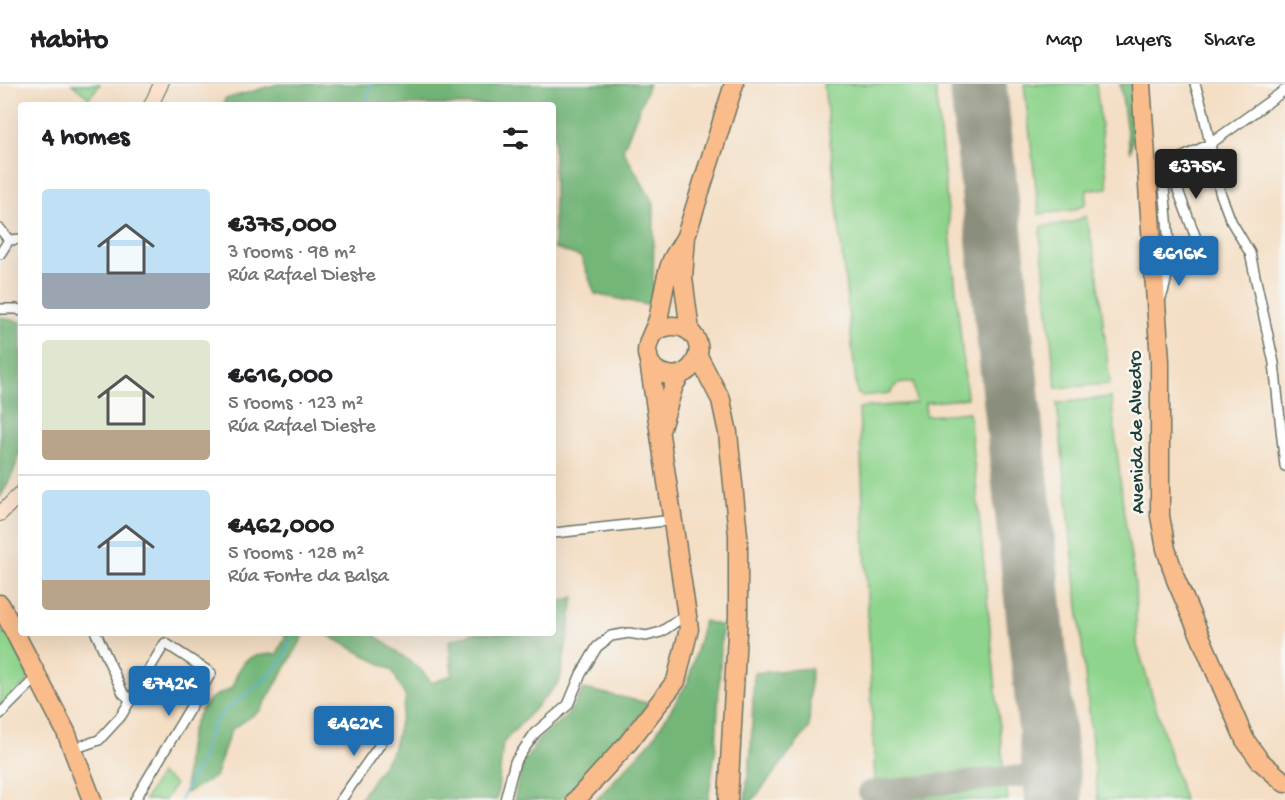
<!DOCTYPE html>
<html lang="en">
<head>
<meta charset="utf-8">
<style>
  :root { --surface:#fff; --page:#f2f2f2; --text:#202124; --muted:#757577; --line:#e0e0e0; --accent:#1f6fb2 }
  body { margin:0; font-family:"Gochi Hand",sans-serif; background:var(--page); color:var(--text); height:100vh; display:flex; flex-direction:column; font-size:22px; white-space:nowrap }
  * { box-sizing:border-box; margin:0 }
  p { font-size:20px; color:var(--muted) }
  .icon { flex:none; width:33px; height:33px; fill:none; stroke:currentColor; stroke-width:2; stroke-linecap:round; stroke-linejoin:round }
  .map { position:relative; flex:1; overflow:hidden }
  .drawer { position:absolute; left:18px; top:18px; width:538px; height:534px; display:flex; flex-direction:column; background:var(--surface); border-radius:6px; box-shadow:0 6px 24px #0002 }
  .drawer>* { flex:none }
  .price { position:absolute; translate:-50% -51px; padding:0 14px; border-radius:6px; background:var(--accent); color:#fff; font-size:20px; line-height:39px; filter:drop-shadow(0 2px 3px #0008) }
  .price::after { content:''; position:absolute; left:50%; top:36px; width:18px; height:14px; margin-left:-9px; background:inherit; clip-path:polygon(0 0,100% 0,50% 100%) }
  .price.selected { background:#222; color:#fff }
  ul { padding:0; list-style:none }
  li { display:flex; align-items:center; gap:18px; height:150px; padding:0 24px }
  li+li { border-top:2px solid var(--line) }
  li span { display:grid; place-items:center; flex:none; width:168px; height:120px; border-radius:6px; color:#555 }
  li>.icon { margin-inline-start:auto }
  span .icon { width:72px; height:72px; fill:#fffc; stroke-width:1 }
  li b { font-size:26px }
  h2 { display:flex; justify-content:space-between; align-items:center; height:72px; padding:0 24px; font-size:26px }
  header { display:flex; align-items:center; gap:36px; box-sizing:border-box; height:84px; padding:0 30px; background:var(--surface); border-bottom:2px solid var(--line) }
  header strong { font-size:28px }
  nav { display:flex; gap:33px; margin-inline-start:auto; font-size:21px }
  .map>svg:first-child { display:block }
</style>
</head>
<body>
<header>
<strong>Habito</strong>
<nav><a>Map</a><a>Layers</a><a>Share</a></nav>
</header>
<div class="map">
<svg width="1285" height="716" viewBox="0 0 1285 716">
  <rect width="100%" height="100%" fill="#f6f6f2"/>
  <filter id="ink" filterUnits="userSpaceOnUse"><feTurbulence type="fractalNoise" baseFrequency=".0167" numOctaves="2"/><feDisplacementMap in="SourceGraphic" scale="12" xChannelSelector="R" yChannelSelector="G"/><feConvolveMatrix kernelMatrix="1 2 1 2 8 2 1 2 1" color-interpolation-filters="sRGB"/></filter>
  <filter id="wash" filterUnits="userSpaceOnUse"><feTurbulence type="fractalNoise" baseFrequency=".008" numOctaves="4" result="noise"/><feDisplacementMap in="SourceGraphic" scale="24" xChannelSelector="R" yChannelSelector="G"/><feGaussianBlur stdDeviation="1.35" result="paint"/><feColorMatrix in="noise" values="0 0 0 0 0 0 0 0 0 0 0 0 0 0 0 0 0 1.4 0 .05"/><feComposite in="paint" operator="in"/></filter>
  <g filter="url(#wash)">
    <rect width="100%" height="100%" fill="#f4dec4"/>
    <!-- green -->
    <path fill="#8fd48d" stroke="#578860" stroke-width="1.5" d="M72 0H100L89 14Z
      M824 0H935L967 314 925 319 926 332 969 328 1004 688 875 699 859 324 916 319 913 298 897 300 890 309 862 312 857 309Z
      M1024 0H1096L1108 104 1087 106 1086 119 1075 126 1039 130Z
      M1086 132 1097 184 1110 300 1056 304 1040 148 1041 143 1073 138Z
      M1111 313 1124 430 1135 498 1137 561 1184 716H1098L1057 319Z
      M3 548 10 551 29 594 27 598 0 624V550Z
      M160 690 175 700 165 716H145Z
      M1006 699 1008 716H875V714Z"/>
    <!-- forest -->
    <path fill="#73b678" stroke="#497a56" stroke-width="1.5" d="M278 0H649L623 66 654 120 653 222 595 210 581 173 554 164V21H223L225 15Z
      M1120 0H1134L1135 39 1130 69Z
      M0 233 21 238V365L13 389 0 414Z
      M574 513 560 597 503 659 497 716H359L393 666 406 614 392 586 324 549H372L421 586 432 599 452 591 449 557 473 549H554V520Z
      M704 537 722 542 716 664 708 716H596L652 656 688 598Z
      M281 549 305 550 261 626 231 646 215 693 186 709C186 678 185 644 207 618 212 612 224 608 232 604 242 574 245 571 277 570L286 551Z
      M811 584 809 644 753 716H745L751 667 754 589Z
      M584 605 648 619 636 637 571 707 560 716H514L522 682 539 655 567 632Z"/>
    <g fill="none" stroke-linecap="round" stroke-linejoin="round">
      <!-- stream -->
      <path stroke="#55aed2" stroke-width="2" d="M365 21 371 0
        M180 716C188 701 197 686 203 670 207 661 208 647 214 639 237 609 290 592 290 549"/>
      <!-- taxiway -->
      <path stroke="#8a8e7c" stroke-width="22" d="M869 708 1051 689"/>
      <!-- runway -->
      <path stroke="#8a8e7c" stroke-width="57" d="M978 0 1054 716"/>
    </g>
  </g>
  <g filter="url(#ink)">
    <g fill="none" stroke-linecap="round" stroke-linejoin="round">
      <!-- street casing -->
      <g stroke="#6a7566" stroke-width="12">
        <path id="street" d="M1195 0 1203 26 1220 108 1231 137 1250 169 1274 279 1285 382
          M1163 93 1176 101 1199 162
          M0 145 9 156
          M0 170 9 156 21 155
          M1159 218C1176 183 1166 131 1163 93L1167 81 1210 60 1285 6
          M0 225H17L21 227
          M554 449 674 436
          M96 549 123 609 131 616
          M0 630 30 600 38 595
          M73 665 99 656 121 632 165 559 211 589 135 716
          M341 716 381 659 380 647 369 637 357 635 347 643 343 651
          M505 716 515 678 535 649 568 621 581 590 597 563 611 552 629 549 646 552 661 548 687 530"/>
      </g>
      <!-- secondary casing -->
      <g stroke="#6a7566" stroke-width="16">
        <path id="secondary" d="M151 21 161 0
          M0 430 21 409"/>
      </g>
      <!-- highway casing -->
      <g stroke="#6a7566" stroke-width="21">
        <path id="highway" d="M1141 0 1160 277V432L1166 465 1176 496 1245 656 1260 677 1285 699
          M690 247 683 194 686 152 734 0
          M653 250C678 228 712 255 693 281 687 289 678 293 669 291 657 290 649 281 647 270 646 258 655 246 658 235 663 216 664 194 672 176 676 168 682 160 686 152
          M698 272 721 316 728 349 738 451V531L728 716
          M661 344 674 301 681 290
          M0 520 66 648 92 716
          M576 716 628 659 676 597 689 545 648 271"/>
      </g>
      <!-- street -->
      <use href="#street" stroke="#fff" stroke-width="9"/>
      <!-- secondary -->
      <use href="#secondary" stroke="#fde4d0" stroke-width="14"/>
      <!-- highway -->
      <use href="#highway" stroke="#f9bc8a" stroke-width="18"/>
    </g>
  </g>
  <g text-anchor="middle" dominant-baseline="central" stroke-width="5" stroke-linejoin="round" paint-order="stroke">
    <!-- street labels -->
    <g font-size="20" fill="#1f3d34" stroke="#f6f6f2">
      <text transform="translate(1138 348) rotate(-91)">Avenida de Alvedro</text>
    </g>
  </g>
</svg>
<b class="price selected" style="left:1196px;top:116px">€375K</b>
<b class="price" style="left:1179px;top:203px">€616K</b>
<b class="price" style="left:169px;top:633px">€742K</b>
<b class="price" style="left:354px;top:673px">€462K</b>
<section class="drawer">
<h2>4 homes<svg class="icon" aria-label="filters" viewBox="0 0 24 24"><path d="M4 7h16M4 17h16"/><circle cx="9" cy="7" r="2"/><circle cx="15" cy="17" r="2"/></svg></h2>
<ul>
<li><span style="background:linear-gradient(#bfe0f5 70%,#9aa5b1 0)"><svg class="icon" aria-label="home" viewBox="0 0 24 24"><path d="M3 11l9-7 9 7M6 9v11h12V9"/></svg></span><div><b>€375,000</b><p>3 rooms · 98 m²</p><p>Rúa Rafael Dieste</p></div></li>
<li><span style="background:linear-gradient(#dfe7d0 75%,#b9a48a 0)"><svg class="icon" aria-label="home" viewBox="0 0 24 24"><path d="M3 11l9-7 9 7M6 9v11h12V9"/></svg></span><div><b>€616,000</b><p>5 rooms · 123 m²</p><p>Rúa Rafael Dieste</p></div></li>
<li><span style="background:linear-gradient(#bfe0f5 75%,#b9a48a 0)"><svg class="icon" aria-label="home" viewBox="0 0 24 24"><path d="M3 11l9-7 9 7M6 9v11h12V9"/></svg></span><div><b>€462,000</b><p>5 rooms · 128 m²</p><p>Rúa Fonte da Balsa</p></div></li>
</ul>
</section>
</div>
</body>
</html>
